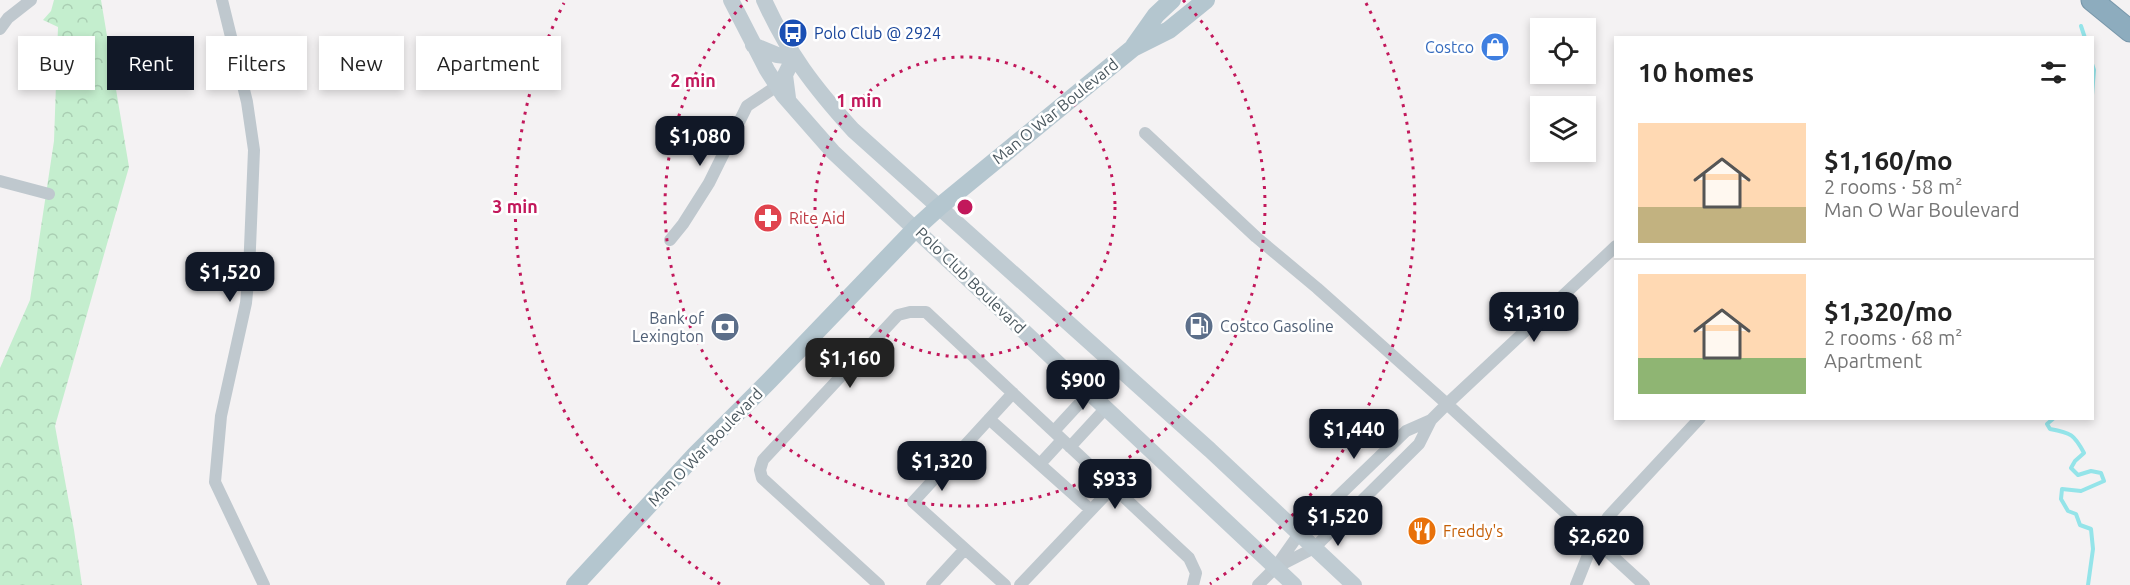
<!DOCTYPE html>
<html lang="en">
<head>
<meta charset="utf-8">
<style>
  :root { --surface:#fff; --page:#f2f2f2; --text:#222; --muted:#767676; --line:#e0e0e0; --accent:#111827 }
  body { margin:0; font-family:Ubuntu,sans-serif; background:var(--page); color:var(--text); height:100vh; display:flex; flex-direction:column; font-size:22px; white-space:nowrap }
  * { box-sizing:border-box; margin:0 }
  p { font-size:20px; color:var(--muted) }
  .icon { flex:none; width:33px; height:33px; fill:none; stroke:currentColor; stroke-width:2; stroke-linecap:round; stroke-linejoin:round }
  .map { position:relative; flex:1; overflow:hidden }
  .sheet { position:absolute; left:1614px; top:36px; width:480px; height:384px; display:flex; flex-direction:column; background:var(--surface); border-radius:0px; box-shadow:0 3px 9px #0003 }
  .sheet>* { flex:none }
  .banner { position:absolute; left:18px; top:36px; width:570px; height:54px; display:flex; gap:12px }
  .buttons { position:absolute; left:1530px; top:18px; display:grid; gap:12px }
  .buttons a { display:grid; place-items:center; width:66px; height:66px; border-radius:0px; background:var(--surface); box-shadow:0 3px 9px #0003; font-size:30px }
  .price { position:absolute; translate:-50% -51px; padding:0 14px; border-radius:12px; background:var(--accent); color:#fff; font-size:20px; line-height:39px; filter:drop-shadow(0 2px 3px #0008) }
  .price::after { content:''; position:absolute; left:50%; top:36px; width:18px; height:14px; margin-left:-9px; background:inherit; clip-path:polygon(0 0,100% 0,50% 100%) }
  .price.on { background:#222; color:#fff }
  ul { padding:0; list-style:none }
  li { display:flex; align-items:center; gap:18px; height:150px; padding:0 24px }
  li+li { border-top:2px solid var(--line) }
  li span { display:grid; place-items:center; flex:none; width:168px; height:120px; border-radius:0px; color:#555 }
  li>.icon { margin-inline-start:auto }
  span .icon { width:72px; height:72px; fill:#fffc; stroke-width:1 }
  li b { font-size:26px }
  h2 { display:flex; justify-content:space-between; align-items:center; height:72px; padding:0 24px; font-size:26px }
  .chip { padding:0 21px; border-radius:0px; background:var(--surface); box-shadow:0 3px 9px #0003; font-size:21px; line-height:54px }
  .chip.on { background:var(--accent); color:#fff }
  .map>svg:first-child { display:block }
</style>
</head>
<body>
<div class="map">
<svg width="2130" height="585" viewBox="0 0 2130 585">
  <defs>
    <pattern id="forest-crowns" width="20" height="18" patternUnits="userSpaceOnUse" patternTransform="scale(1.5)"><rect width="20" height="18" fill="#c4eece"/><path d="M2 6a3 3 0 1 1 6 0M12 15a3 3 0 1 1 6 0" fill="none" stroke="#aaceb3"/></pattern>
  </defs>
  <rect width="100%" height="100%" fill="#f4f2f3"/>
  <!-- forest -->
  <path fill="url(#forest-crowns)" d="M54 0H101L129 167 55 426 74 530 82 585H0V368L30 300 54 141 58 27 43 20 51 11Z"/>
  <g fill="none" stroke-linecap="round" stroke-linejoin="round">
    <!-- stream -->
    <path stroke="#94e4e9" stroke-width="4" d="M2081 26 2085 38
      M2092 64 2094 70 2092 95
      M2054 418 2047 424 2050 429C2071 433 2074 434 2084 453L2075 461 2071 468 2078 475 2091 471 2101 473 2104 481 2081 491 2062 489 2061 499 2068 511 2076 514 2080 525 2091 529 2093 549 2088 585"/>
    <!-- highway casing -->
    <g stroke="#7897aa" stroke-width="23">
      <path id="highway" d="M2092 0 2130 31"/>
    </g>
    <!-- street -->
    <path stroke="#bfc8ce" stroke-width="12" d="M222 0 247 102 254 150 249 272 246 303 221 416 215 482 264 585
      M0 29 8 18 31 0
      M1145 133 1256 237 1317 288 1447 404 1644 585
      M0 181 49 194
      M670 240 683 224 709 183 747 106 777 86
      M989 419 1091 510
      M1054 431 1089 393
      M1070 447 1105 409
      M1040 464 1062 440
      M1275 568 1314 548 1419 444 1431 420 1447 404 1616 246
      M879 585 762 478 760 470 763 460 898 315 910 312H926L1189 558 1196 573 1193 585
      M932 585 964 550
      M1005 585 913 502 1013 393
      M1020 585 1113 487
      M1258 585 1275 568 1299 534 1406 431 1431 420
      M1576 585 1594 540 1608 517 1700 418"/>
    <!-- secondary -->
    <path stroke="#bfcbd2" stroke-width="16" d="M731 0 767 70 783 95 833 152 1294 585
      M764 0C788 53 814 87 853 130L1210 450 1354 585
      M753 45 777 55 794 57 785 75 788 98"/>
    <!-- primary -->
    <path stroke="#b4c6cf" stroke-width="18" d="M1134 46 1156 15 1172 0
      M575 585 695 455 769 381 916 228 939 207 1133 48 1169 30 1206 0"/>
    <!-- highway -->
    <use href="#highway" stroke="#8dacbe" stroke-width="21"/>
  </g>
  <!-- distance rings -->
  <g fill="none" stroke="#c2185b" stroke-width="3" stroke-dasharray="3 6">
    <circle cx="965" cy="207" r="150"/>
    <path d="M1183 0A300 300 0 1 1 747 0"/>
    <path d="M720 584A450 450 0 0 1 564 3M1366 3A450 450 0 0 1 1210 584"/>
  </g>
  <!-- icons -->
  <defs>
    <g id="bus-disc" transform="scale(1.5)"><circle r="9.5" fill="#1a4fb4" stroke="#fff"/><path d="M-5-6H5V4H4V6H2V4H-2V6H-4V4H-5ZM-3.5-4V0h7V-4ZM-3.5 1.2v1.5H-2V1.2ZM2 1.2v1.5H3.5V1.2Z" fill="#fff"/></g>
    <g id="shop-disc" transform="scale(1.5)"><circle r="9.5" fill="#3f7fe0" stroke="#fff"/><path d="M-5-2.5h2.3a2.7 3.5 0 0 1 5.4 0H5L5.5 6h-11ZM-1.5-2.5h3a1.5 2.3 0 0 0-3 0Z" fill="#fff"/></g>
    <g id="pharmacy-disc" transform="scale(1.5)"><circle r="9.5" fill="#e0444e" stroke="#fff"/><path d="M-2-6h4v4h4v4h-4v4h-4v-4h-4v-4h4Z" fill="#fff"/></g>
    <g id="fuel-disc" transform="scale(1.5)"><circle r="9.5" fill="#5c6f8a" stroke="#fff"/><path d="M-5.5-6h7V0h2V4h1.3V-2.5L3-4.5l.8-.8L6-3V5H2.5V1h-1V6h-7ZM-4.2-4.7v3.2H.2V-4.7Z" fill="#fff"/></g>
    <g id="bank-disc" transform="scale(1.5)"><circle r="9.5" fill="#5c6f8a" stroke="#fff"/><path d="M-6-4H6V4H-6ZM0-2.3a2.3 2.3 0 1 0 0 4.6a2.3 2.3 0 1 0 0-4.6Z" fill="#fff"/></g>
    <g id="restaurant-disc" transform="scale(1.5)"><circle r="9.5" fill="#e8710a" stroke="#fff"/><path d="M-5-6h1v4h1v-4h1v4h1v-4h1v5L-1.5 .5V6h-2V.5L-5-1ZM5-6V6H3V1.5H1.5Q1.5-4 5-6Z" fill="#fff"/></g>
  </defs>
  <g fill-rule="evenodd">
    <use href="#bus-disc" x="793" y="33"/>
    <use href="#shop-disc" x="1495" y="47"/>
    <use href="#pharmacy-disc" x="768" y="218"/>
    <use href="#fuel-disc" x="1199" y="326"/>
    <use href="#bank-disc" x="725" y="327"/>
    <use href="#restaurant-disc" x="1422" y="531"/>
  </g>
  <g text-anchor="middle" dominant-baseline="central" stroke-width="5" stroke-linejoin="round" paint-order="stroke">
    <!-- transit labels -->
    <g font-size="16" fill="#164399" stroke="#fff" text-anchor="start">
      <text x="814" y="33">Polo Club @ 2924</text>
    </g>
    <!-- shop labels -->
    <g font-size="16" fill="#366cbe" stroke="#fff" text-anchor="end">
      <text x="1474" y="47">Costco</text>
    </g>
    <!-- street labels -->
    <g font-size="16" fill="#4b585f" stroke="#fff">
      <text transform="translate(1055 111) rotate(-39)">Man O War Boulevard</text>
      <text transform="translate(971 280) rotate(44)">Polo Club Boulevard</text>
      <text transform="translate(705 447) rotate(-46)">Man O War Boulevard</text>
    </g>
    <!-- health labels -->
    <g font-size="16" fill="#be3a42" stroke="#fff" text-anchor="start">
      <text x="789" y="218">Rite Aid</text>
    </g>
    <!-- service labels -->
    <g font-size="16" fill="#4e5e75" stroke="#fff" text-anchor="end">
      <text x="704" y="318">Bank of<tspan x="704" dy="18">Lexington</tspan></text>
      <text x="1220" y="326" text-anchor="start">Costco Gasoline</text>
    </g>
    <!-- food labels -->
    <g font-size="16" fill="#c56008" stroke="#fff" text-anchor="start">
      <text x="1443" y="531">Freddy's</text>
    </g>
  </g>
  <circle cx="965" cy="207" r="9" fill="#c2185b" stroke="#fff" stroke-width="3"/>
  <g font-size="18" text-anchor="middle" font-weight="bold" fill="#c2185b" stroke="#fff" stroke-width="5" stroke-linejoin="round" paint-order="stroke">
    <text x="693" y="87">2 min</text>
    <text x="859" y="107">1 min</text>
    <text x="515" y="213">3 min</text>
  </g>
</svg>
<div class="buttons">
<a><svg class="icon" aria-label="locate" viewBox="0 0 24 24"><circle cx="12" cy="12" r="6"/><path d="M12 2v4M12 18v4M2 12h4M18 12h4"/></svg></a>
<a><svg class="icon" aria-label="layers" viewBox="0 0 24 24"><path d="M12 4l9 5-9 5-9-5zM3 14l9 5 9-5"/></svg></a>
</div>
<b class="price" style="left:700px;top:167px">$1,080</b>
<b class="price" style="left:230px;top:303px">$1,520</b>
<b class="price" style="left:1534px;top:343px">$1,310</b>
<b class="price on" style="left:850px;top:389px">$1,160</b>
<b class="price" style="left:1083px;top:411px">$900</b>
<b class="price" style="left:1354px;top:460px">$1,440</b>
<b class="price" style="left:942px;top:492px">$1,320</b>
<b class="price" style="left:1115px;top:510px">$933</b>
<b class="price" style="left:1338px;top:547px">$1,520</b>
<b class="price" style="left:1599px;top:567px">$2,620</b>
<div class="banner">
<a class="chip">Buy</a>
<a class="chip on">Rent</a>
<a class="chip">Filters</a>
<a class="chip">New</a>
<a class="chip">Apartment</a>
</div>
<section class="sheet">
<h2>10 homes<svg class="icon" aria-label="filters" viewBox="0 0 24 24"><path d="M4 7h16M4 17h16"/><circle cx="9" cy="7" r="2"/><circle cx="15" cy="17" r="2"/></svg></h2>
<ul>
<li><span style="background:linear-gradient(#ffd9b3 70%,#c2b280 0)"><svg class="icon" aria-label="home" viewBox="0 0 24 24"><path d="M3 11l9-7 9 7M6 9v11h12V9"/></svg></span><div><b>$1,160/mo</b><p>2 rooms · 58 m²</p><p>Man O War Boulevard</p></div></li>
<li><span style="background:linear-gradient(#ffd9b3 70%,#8fb573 0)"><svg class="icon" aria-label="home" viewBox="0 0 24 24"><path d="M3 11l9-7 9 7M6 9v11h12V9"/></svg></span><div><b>$1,320/mo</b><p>2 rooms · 68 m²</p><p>Apartment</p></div></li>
</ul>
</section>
</div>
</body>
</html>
